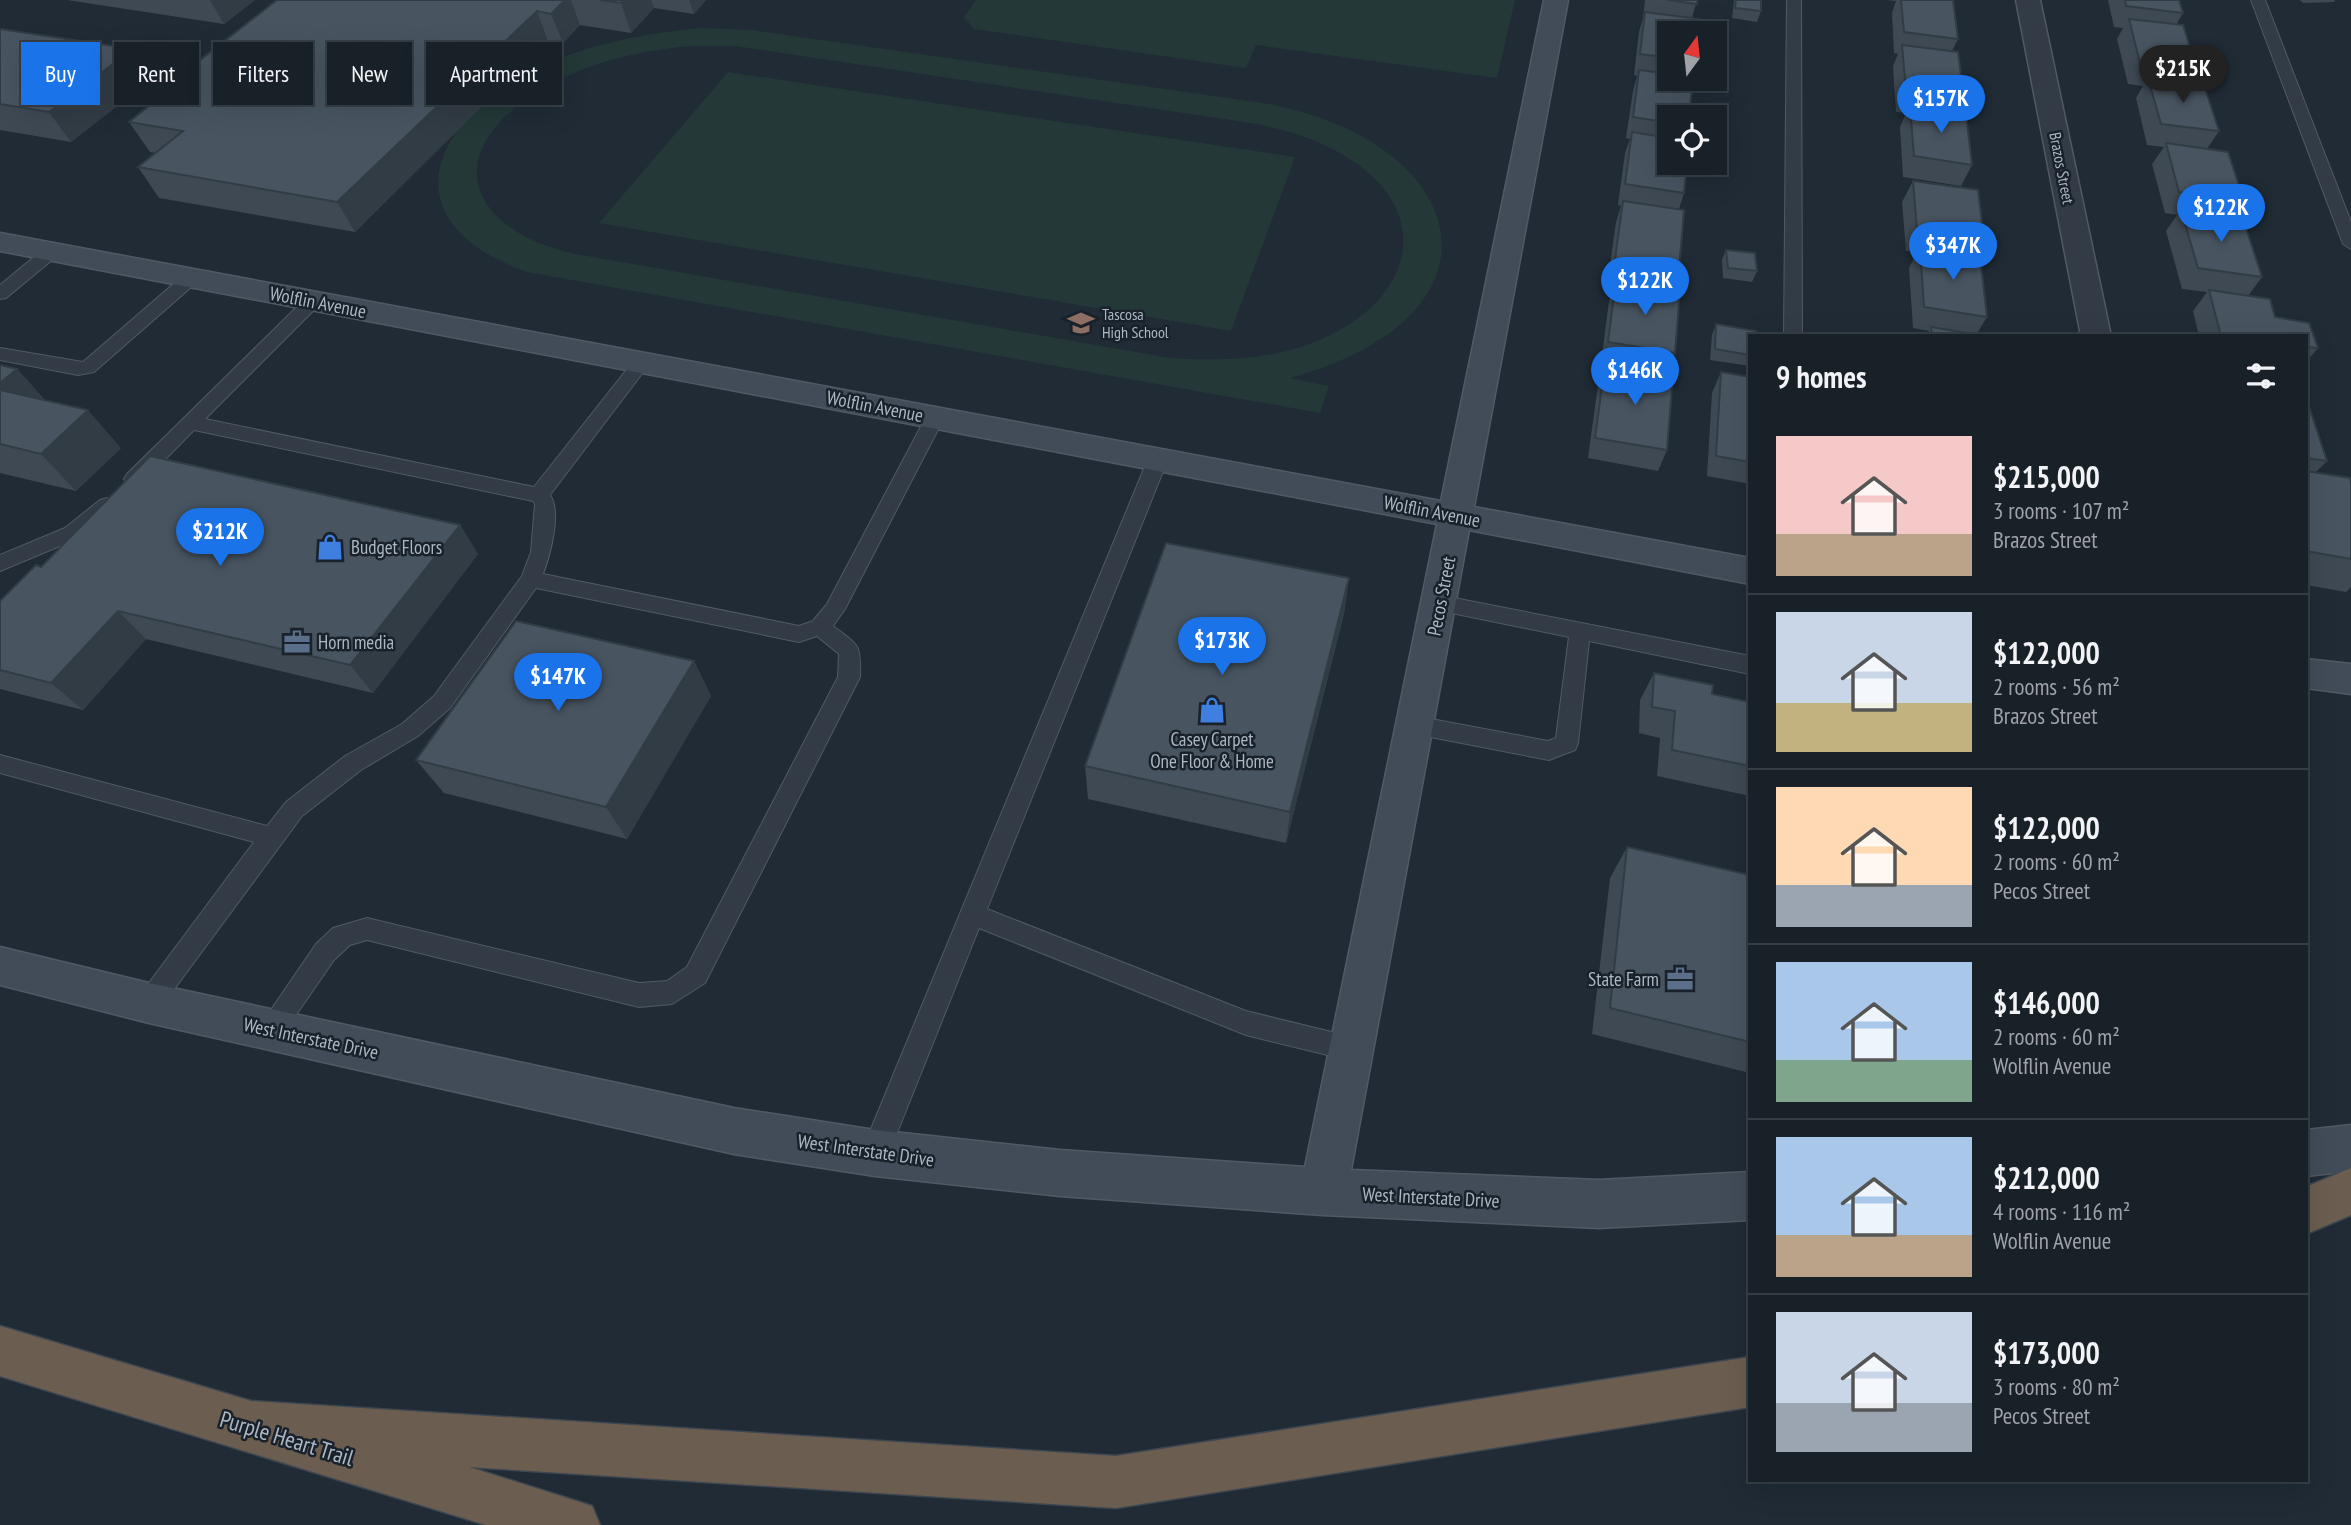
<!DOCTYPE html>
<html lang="en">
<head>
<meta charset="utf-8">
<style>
  :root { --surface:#182028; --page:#252d34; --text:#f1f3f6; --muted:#9fa3a8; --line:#363e45; --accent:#1a73e8 }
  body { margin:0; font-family:"PT Sans Narrow",sans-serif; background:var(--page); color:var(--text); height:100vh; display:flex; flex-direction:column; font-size:26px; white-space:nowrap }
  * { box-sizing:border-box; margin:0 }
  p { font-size:23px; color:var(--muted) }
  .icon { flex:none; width:38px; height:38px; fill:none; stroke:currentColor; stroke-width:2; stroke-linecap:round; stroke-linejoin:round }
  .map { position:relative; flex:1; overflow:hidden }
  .side { position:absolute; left:1748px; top:334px; width:560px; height:1148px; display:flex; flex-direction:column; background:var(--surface); border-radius:0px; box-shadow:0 7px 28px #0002,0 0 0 2px var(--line) }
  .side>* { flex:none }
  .banner { position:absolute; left:21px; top:42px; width:665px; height:63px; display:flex; gap:14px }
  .needle { width:46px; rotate:15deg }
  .tools { position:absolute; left:1657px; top:21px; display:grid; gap:14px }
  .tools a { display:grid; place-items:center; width:70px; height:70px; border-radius:0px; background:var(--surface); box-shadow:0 7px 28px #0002,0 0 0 2px var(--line); font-size:35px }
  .price { position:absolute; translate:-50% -60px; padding:0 16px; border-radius:24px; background:var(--accent); color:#fff; font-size:23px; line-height:46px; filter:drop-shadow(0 2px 4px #0008) }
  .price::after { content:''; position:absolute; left:50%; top:42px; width:21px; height:16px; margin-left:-10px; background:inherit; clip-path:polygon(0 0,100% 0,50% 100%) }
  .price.on { background:#222; color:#fff }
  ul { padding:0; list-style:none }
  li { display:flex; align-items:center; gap:21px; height:175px; padding:0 28px }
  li+li { border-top:2px solid var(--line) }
  li span { display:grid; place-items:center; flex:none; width:196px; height:140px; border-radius:0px; color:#555 }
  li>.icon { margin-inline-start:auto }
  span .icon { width:84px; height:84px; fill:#fffc; stroke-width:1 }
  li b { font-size:30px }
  h2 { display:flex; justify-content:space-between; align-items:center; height:84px; padding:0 28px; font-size:30px }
  .tag { padding:0 24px; border-radius:0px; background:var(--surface); box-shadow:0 7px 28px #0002,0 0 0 2px var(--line); font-size:24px; line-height:63px }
  .tag.on { background:var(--accent); color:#fff }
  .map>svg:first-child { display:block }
</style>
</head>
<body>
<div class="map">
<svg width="2351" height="1525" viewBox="0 0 2351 1525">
  <rect width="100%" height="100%" fill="#202b35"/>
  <!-- green -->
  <path fill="#233837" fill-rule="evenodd" d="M976 0H1515L1497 78 1256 45 1246 68 974 29 964 17Z
    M700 28 752 30 1263 103C1474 141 1517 316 1290 378L1329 386 1320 413 527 272C397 226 421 131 527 74 580 45 640 34 700 28ZM690 46H735L1251 123C1288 130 1323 140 1354 162 1426 211 1416 284 1345 327 1292 359 1230 362 1170 358L576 254C465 230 438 150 543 89 588 62 638 51 690 46Z
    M728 72 1295 157 1231 331 599 223Z"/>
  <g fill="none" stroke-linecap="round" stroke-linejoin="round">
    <!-- lane casing -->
    <g stroke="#515a64" stroke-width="2">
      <path id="lane" d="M1787 0H1801L1802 336H1784Z
        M2251 0H2265L2351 222V249L2343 244Z
        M51 247 57 248 59 252 57 256 6 298 0 299V285L45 248Z
        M191 273 197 274 200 278 197 282 94 372 78 375 0 360V348L83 362 185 274Z
        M313 296 319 297 322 301 319 305 205 419 534 487 635 359H647L650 363 647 367 550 495C562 512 550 555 543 574L799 626 813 621 827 604 928 413H942L944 418 845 609 833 626C859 646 861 643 860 677L705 983 672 1004 639 1007 367 940 350 945 334 960 280 1038 271 1041 262 1038 258 1029 316 944 333 928 367 918 639 983 667 981 687 967 838 677 839 654 817 636 799 642 536 588 450 708 418 736 361 770 302 816 158 1011 149 1015 140 1011 136 1003 140 995 254 842 0 773V755L267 826 286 802 345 756 402 724 434 696 522 576 531 552 535 504 533 501 194 430 141 484H127L124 479 127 474 307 297Z
        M1158 452 1165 454 1168 459 987 909 1246 1011 1352 1037 1361 1040 1365 1049 1361 1058 1352 1061 1246 1035 979 928 885 1163 875 1167 865 1163 861 1153 1148 459 1151 454Z
        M107 498 114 500 117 505 114 510 79 538 0 571V555L65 528 100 500Z
        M1439 595 1750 656V674L1589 641 1578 743 1575 750 1549 760 1415 734 1407 731 1404 725 1407 719 1415 716 1548 741 1556 738 1569 637 1432 609 1429 603 1432 597Z"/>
    </g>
    <!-- street casing -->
    <g stroke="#515a64" stroke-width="3">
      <path id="street" d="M2016 0H2040L2111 336H2081Z"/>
    </g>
    <!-- secondary casing -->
    <g stroke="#515a64" stroke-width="3">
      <path id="secondary" d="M1544 0H1568L1474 507 1750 558V584L1469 530 1351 1170 1599 1180 1750 1172V1220L1599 1228 1323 1215 1060 1196 875 1176 734 1154 149 1023 0 985V947L149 983 734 1108 875 1130 1060 1150 1305 1167 1437 524 0 251V233L1441 501Z
        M2306 659 2351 664V694L2306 688Z
        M2351 1125V1171L2306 1176V1130Z"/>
    </g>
    <!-- highway casing -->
    <g stroke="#3e4750" stroke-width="3">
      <path id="highway" d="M2351 1168V1215L2306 1234V1187Z
        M0 1326 251 1401 1116 1456 1750 1357V1407L1116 1508 469 1467 592 1506 600 1525H486L0 1376Z"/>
    </g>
    <!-- lane -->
    <use href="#lane" fill="#333c46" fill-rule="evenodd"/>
    <!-- street -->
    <use href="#street" fill="#333c46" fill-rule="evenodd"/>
    <!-- secondary -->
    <use href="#secondary" fill="#414c58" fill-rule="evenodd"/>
    <!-- highway -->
    <use href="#highway" fill="#6b5e50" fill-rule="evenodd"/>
  </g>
  <!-- wall -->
  <path fill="#3e4953" d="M67 0H255L224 24Z
    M277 0H706L694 14 654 8 631 33 580 25 563 43 548 41 355 232 159 198 138 167 155 153 150 152 129 122 153 103 150 99Z
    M1645 0H1697L1692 18 1670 33V163L1684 193 1679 209V269L1671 289 1675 353 1667 374 1601 363 1609 301 1615 282 1608 280 1616 222 1621 206 1618 205 1625 153 1630 139 1626 138 1633 91 1637 76 1634 75 1639 32 1643 18Z
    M1734 0H1761V11L1757 22 1732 18Z
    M1886 0H1953L1958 39 1952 51 1964 99 1957 113 1972 165 1961 186 1903 177 1900 127 1906 113 1896 112 1893 66 1898 54 1894 53 1892 13 1896 1Z
    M2108 0H2179L2183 13 2176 25H2183L2197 70 2189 83 2204 85 2219 131 2207 149 2228 152 2244 201 2232 217 2243 219 2262 277 2248 296 2270 299 2275 317 2309 323 2318 348 2306 362V336H2199L2193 311 2207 292 2182 289 2166 231 2177 215 2165 213 2152 164 2164 147 2147 145 2136 98 2143 86 2128 84 2117 39 2123 28 2114 27Z
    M2300 0H2335L2334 2 2303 3Z
    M0 29 133 49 152 79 71 142 0 130Z
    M1913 181 1984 240 1975 256 1987 317 1976 335 1985 336H1926L1929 331 1913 328 1909 268 1917 252 1906 251 1902 202Z
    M1726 250 1757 271 1752 282 1723 278 1722 260Z
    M1716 324 1750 336V366L1710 360 1712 335Z
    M1605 364 1667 450 1658 471 1588 458 1598 385Z
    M0 365 17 369 45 400 121 448 76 491 0 473Z
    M1721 372 1750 377V484L1707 476 1712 393Z
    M2306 397 2327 461 2316 472 2351 483V587L2346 592 2306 585Z
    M460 525 478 554 373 693 146 639 83 710 0 689V601L41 567Z
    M1349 578 1344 614 1286 843 1088 799 1085 766Z
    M694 661 711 696 627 839 444 793 416 760Z
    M1654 673 1712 694 1750 702V796L1657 776 1660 738 1639 733 1640 700Z
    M1627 847 1750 875V1073L1592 1034 1610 878Z"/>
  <!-- shaded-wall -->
  <path fill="#323c44" d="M210 0H255L224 24Z
    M565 0H571L580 25 563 43 551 14Z
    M623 0H651L654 8 631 33 621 3Z
    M689 0H706L694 14Z
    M537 11 548 41 355 232 337 202Z
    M133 49 152 79 71 142 49 112Z
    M17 369 51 407 0 397V383Z
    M88 410 121 448 76 491 41 454Z
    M460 525 478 554 373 693 350 665Z
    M1349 578 1344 614 1286 843 1290 812Z
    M118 611 146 639 83 710 51 683Z
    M694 661 711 696 627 839 606 807Z"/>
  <!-- building -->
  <path fill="#485561" stroke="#323c44" stroke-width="2" d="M277 0H565L551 14 537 11 337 202 138 167 183 131 129 122 156 100 150 99Z
    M600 0H623L621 3Z
    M1667 0H1697V4Z
    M1736 0H1761V11L1735 8Z
    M1901 0H1953L1958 39 1904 32Z
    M2125 0H2179L2183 13 2126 6Z
    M1645 12 1700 19 1698 33H1670V58L1640 54Z
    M2129 19 2183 25 2197 70 2140 63Z
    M0 29 133 49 49 112 0 104Z
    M1902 45 1958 52 1964 99 1906 91Z
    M1639 70 1670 74V79H1693L1689 117H1670V123L1633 117Z
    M2148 78 2204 85 2219 131 2161 124Z
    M1910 106 1966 114 1972 165 1914 156Z
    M1632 132 1670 138V163H1687L1684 193 1625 184Z
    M2166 143 2228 152 2244 201 2179 192Z
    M1913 181 1978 190 1984 240 1917 230Z
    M1623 201 1684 210 1679 269 1615 259Z
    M2181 210 2243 219 2262 277 2198 268Z
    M1920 247 1980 256 1987 317 1924 307Z
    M1726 250 1755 253 1757 271 1728 268Z
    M1616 280 1680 291 1675 353 1608 342Z
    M2209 290 2270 299 2275 317 2309 323 2318 348 2306 347V336H2221Z
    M1716 324 1756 331V336H1750V355L1715 349Z
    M1931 327 1985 336H1932Z
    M1605 364 1673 376 1667 450 1595 438Z
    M0 365 17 369 0 383Z
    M1721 372 1750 377V462L1716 456Z
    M0 390 88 410 41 454 0 444Z
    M2306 397 2327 461 2306 458Z
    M150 456 460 525 350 665 118 611 51 683 0 670V601L36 565 41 567Z
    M2306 471 2350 478 2351 483V559L2306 551Z
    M1166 543 1349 578 1290 812 1085 766Z
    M516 621 694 661 606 807 416 760Z
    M1654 673 1713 685 1712 694 1750 702V766L1672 750 1675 711 1652 707Z
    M1627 847 1750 875V1042L1610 1008Z"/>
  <!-- icons -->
  <defs>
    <g id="school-bare" transform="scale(2.1)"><path d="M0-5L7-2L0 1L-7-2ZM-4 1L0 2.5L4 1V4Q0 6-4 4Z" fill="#8d6e63" stroke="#19212a" stroke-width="2.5" paint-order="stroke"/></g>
    <g id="shop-bare" transform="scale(2.1)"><path d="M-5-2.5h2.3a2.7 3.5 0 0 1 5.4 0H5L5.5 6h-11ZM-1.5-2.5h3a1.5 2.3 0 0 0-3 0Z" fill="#3f7fe0" stroke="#19212a" stroke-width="2.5" paint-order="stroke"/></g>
    <g id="office-bare" transform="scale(2.1)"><path d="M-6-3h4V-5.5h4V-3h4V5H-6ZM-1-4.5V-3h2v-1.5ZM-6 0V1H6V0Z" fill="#5c6f8a" stroke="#19212a" stroke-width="2.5" paint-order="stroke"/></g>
  </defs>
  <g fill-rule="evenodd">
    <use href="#school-bare" x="1081" y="323"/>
    <use href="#shop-bare" x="330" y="547"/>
    <use href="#office-bare" x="297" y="642"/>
    <use href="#shop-bare" x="1212" y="710"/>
    <use href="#office-bare" x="1680" y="979"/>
  </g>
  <g text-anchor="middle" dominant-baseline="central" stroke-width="5" stroke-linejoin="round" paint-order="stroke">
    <!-- far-street labels -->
    <g font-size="16" fill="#adb7c3" stroke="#19212a">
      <text transform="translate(2062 168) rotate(79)">Brazos Street</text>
    </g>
    <!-- far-poi labels -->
    <g font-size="16" fill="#adb7c3" stroke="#19212a" text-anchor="start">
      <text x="1102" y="314">Tascosa<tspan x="1102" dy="18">High School</tspan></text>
    </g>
    <!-- street labels -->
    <g font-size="19" fill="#adb7c3" stroke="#19212a">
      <text transform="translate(318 302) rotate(11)">Wolflin Avenue</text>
      <text transform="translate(875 406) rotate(11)">Wolflin Avenue</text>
      <text transform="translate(1432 511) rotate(11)">Wolflin Avenue</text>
      <text transform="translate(1441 596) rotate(-79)">Pecos Street</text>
      <text transform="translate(311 1038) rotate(12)">West Interstate Drive</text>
      <text transform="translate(866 1150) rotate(8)">West Interstate Drive</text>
      <text transform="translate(1431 1197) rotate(3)">West Interstate Drive</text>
    </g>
    <!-- poi labels -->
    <g font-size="19" fill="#adb7c3" stroke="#19212a" text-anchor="start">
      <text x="351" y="547">Budget Floors</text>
      <text x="318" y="642">Horn media</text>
      <text x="1212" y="739" text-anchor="middle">Casey Carpet<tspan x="1212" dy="22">One Floor &amp; Home</tspan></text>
      <text x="1659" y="979" text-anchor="end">State Farm</text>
    </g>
    <!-- near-street labels -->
    <g font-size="23" fill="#adb7c3" stroke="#19212a">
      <text transform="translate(287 1438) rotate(17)">Purple Heart Trail</text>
    </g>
  </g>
</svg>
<div class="tools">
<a><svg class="needle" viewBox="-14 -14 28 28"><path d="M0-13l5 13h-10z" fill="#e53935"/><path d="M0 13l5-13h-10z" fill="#9fa3a8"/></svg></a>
<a><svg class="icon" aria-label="locate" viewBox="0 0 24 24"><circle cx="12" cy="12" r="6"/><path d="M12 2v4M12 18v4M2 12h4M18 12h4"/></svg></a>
</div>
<b class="price on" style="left:2183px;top:105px">$215K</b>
<b class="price" style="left:1941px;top:135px">$157K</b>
<b class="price" style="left:2221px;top:244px">$122K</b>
<b class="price" style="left:1953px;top:282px">$347K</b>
<b class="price" style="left:1645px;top:317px">$122K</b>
<b class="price" style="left:1635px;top:407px">$146K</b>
<b class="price" style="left:220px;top:568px">$212K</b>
<b class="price" style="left:1222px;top:677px">$173K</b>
<b class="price" style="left:558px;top:713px">$147K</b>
<div class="banner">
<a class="tag on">Buy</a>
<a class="tag">Rent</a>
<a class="tag">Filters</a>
<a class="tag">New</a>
<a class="tag">Apartment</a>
</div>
<section class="side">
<h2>9 homes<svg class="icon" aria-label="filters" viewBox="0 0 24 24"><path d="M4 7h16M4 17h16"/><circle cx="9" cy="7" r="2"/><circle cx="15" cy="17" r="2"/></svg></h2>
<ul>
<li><span style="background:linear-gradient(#f6c9c9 70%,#b9a48a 0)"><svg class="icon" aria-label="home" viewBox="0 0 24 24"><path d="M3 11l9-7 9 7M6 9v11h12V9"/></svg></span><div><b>$215,000</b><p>3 rooms · 107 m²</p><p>Brazos Street</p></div></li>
<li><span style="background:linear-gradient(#c9d6e8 65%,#c2b280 0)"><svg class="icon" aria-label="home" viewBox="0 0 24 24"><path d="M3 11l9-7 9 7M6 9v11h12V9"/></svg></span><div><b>$122,000</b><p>2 rooms · 56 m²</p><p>Brazos Street</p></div></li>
<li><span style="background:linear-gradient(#ffd9b3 70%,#9aa5b1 0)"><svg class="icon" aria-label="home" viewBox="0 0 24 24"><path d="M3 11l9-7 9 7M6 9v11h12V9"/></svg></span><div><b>$122,000</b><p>2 rooms · 60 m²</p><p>Pecos Street</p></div></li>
<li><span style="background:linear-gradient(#a9c7e8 70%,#7fa58c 0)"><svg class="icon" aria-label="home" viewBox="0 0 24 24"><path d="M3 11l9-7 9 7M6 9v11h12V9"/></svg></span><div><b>$146,000</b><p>2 rooms · 60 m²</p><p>Wolflin Avenue</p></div></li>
<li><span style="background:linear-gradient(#a9c7e8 70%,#b9a48a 0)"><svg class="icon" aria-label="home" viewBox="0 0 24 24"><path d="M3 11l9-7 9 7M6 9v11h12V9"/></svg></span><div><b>$212,000</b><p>4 rooms · 116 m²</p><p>Wolflin Avenue</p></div></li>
<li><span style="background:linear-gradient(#c9d6e8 65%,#9aa5b1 0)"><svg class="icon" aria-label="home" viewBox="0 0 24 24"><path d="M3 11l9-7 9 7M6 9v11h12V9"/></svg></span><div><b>$173,000</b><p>3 rooms · 80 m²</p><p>Pecos Street</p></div></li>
</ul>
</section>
</div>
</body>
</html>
